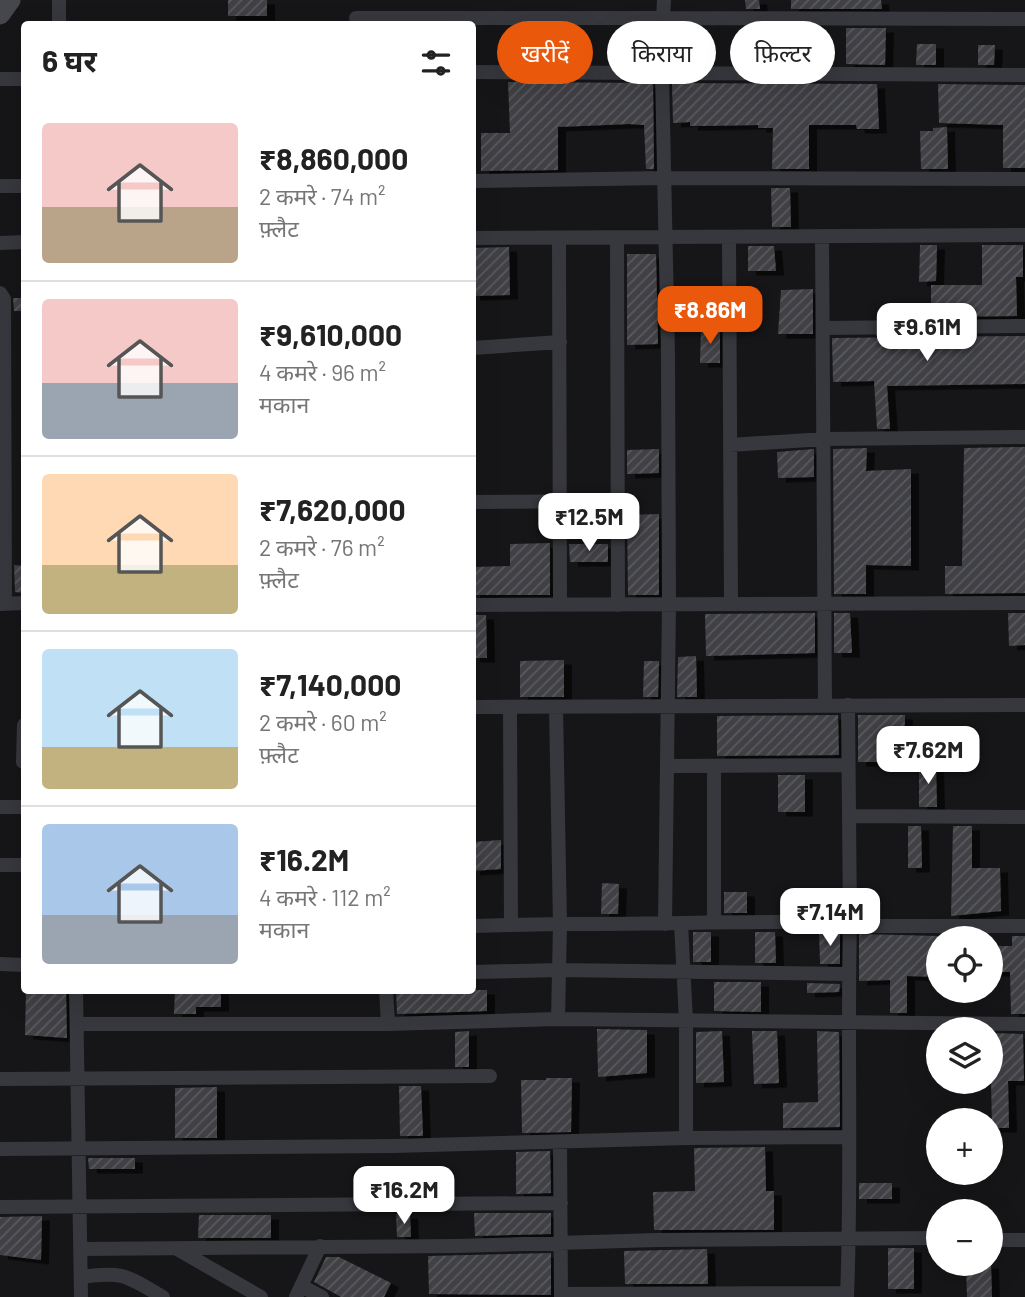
<!DOCTYPE html>
<html lang="hi">
<head>
<meta charset="utf-8">
<style>
  :root { --surface:#fff; --page:#f6f6f6; --text:#222; --muted:#767676; --line:#e0e0e0; --accent:#ea580c }
  body { margin:0; font-family:Barlow,"Noto Sans Devanagari",sans-serif; background:var(--page); color:var(--text); height:100vh; display:flex; flex-direction:column; font-size:26px; white-space:nowrap }
  * { box-sizing:border-box; margin:0 }
  p { font-size:23px; color:var(--muted) }
  .icon { flex:none; width:38px; height:38px; fill:none; stroke:currentColor; stroke-width:2; stroke-linecap:round; stroke-linejoin:round }
  .map { position:relative; flex:1; overflow:hidden }
  .sheet { position:absolute; left:21px; top:21px; width:455px; height:973px; display:flex; flex-direction:column; background:var(--surface); border-radius:7px; box-shadow:0 7px 28px #0002 }
  .sheet>* { flex:none }
  .banner { position:absolute; left:497px; top:21px; width:422px; height:63px; display:flex; gap:14px }
  .fabs { position:absolute; left:926px; top:926px; display:grid; gap:14px }
  .fabs a { display:grid; place-items:center; width:77px; height:77px; border-radius:50%; background:var(--surface); box-shadow:0 7px 28px #0002; font-size:35px }
  .price { position:absolute; translate:-50% -60px; padding:0 16px; border-radius:14px; background:#fff; color:#222; font-size:23px; line-height:46px; filter:drop-shadow(0 2px 4px #0008) }
  .price::after { content:''; position:absolute; left:50%; top:42px; width:21px; height:16px; margin-left:-10px; background:inherit; clip-path:polygon(0 0,100% 0,50% 100%) }
  .price.on { background:var(--accent); color:#fff }
  ul { padding:0; list-style:none }
  li { display:flex; align-items:center; gap:21px; height:175px; padding:0 21px }
  li+li { border-top:2px solid var(--line) }
  li span { display:grid; place-items:center; flex:none; width:196px; height:140px; border-radius:7px; color:#555 }
  li>.icon { margin-inline-start:auto }
  span .icon { width:84px; height:84px; fill:#fffc; stroke-width:1 }
  li b { font-size:30px }
  h2 { display:flex; justify-content:space-between; align-items:center; height:84px; padding:0 21px; font-size:30px }
  .tag { padding:0 24px; border-radius:32px; background:var(--surface); box-shadow:0 7px 28px #0002; font-size:24px; line-height:63px }
  .tag.on { background:var(--accent); color:#fff }
  .map>svg:first-child { display:block }
</style>
</head>
<body>
<div class="map">
<svg width="1025" height="1297" viewBox="0 0 1025 1297">
  <defs>
    <pattern id="building-hatch" width="6" height="6" patternUnits="userSpaceOnUse" patternTransform="scale(1.75)"><rect width="6" height="6" fill="#404145"/><path d="M-1 1l2-2M0 6l6-6M5 7l2-2" fill="none" stroke="#595a5e"/></pattern>
    <filter id="shadow"><feDropShadow dx="8" dy="4.5" stdDeviation="0" flood-color="#0009"/></filter>
  </defs>
  <rect width="100%" height="100%" fill="#161618"/>
  <!-- building -->
  <path fill="url(#building-hatch)" filter="url(#shadow)" d="M228 0H267V16H228Z
    M745 0H759L760 9H746Z
    M791 0H881L882 9H791Z
    M846 28H886L885 65 846 64Z
    M917 44H936V65H916Z
    M978 45H995L994 65H978Z
    M508 82 653 83 654 169H646L644 125 629 124 558 127V170L481 171V133H510Z
    M672 83 877 84 879 129H857L856 125H809V169H772L773 128H758V125L702 126H690V122L673 123Z
    M938 84 1025 85V168H1003V125L939 123Z
    M947 127 948 169H921L920 131H933V128Z
    M771 188H790L791 227H772Z
    M920 245H937L936 281 919 282Z
    M982 245H1023V277H1016L1017 316 931 317V285H982Z
    M748 246H774L776 271H748Z
    M509 247 510 295 472 296V248Z
    M627 254H656L658 344 627 345Z
    M813 289V334H778L781 290Z
    M13 298H24V311H14Z
    M701 328H720V363H700Z
    M1025 336V384L887 386 890 429H877L874 381 833 382 832 338Z
    M1025 447V593L945 594V566H962L964 448Z
    M867 448 866 471 911 469V566L866 565V594H834L833 449Z
    M659 449V473L627 474V450Z
    M814 449V477L778 478 777 452Z
    M659 514V595H628L627 515Z
    M550 543V595H472V567L510 566V544Z
    M569 544H608V562H570Z
    M14 565 24 566V593L15 592Z
    M815 613V653L706 656 705 614Z
    M834 613H850L852 653H834Z
    M1008 613H1025V645L1009 646Z
    M472 615H486L487 658H472Z
    M696 656 697 697H677L678 657Z
    M564 660V697H520V661Z
    M644 661H659L658 697H643Z
    M838 715 839 755 717 756V716Z
    M858 715H905L904 760 880 759V762H858Z
    M919 765H936L937 807H919Z
    M778 775H805V812H778Z
    M908 826H921L922 868H908Z
    M953 826H972V868H1000L1001 911 951 916Z
    M501 840V869L472 871V842Z
    M602 883 619 884 618 914H601Z
    M803 890 840 891V912H802Z
    M724 892H747V913H724Z
    M819 931 840 932V964H820Z
    M693 932H711V962H693Z
    M755 932H775L776 963H755Z
    M859 934 938 936V977L907 976V1013H890V980L859 981Z
    M1012 936H1025V1014H1011L1010 972H990V946H1012Z
    M714 982H761V1012L714 1011Z
    M807 983 840 984 839 992 807 993Z
    M26 990H66L67 1038 25 1035Z
    M175 990H221V1007H196V1014H174Z
    M396 990H487V1011L397 1014Z
    M597 1029 647 1030V1073L598 1077Z
    M469 1031V1067H455V1032Z
    M722 1031 724 1082 696 1083V1032Z
    M752 1031H777L779 1083 754 1084Z
    M817 1031 839 1032 840 1127 783 1128V1103L818 1102Z
    M990 1033 1023 1034 1024 1081H1008L1009 1128H992Z
    M546 1078H572L571 1132 522 1133 521 1080H546Z
    M399 1086H421L423 1136H400Z
    M217 1087V1138H175V1088Z
    M765 1147 766 1191H774V1230H654L653 1192 695 1191 694 1148Z
    M550 1151 551 1193 516 1194V1152Z
    M88 1158H135V1169H89Z
    M859 1183H892V1199H859Z
    M474 1213H551V1234L475 1236Z
    M396 1214H410L411 1237H397Z
    M199 1215H271V1238H198Z
    M42 1216 41 1260 0 1255V1217Z
    M888 1248H914V1289H888Z
    M707 1249 708 1284H625L624 1251Z
    M551 1253V1295L429 1294 428 1256Z
    M326 1257H339L391 1283 384 1297H341L314 1282Z
    M966 1264H991L992 1297H967Z"/>
  <g fill="none" stroke-linecap="round" stroke-linejoin="round">
    <!-- street -->
    <path stroke="#37383d" stroke-width="14" d="M59 0V24
      M356 18H663L664 0
      M472 72 1025 75
      M662 74 668 356 669 604 665 924
      M665 74 663 18 1025 19
      M0 79H24
      M472 181 663 178 1025 179
      M0 186H24
      M822 237 825 705
      M472 238 1025 235
      M617 238 618 605
      M729 238 731 604
      M559 239 560 605
      M0 243 24 242
      M0 293 4 299 5 604
      M824 328 1025 326
      M472 348 560 342
      M730 445 825 439 1025 437
      M472 502 618 501
      M0 604 24 603
      M472 605 1025 603
      M472 707 1025 705
      M556 707 560 924C657 924 753 921 850 922L848 705
      M23 762 24 725
      M667 766 848 765
      M714 767V922
      M0 807H24
      M849 816 1025 817
      M0 865H24
      M681 923 686 1021V1138
      M511 925 560 924 558 1019
      M472 926 511 925 510 707
      M0 964 24 965
      M472 972 559 970 849 974
      M76 990 81 1297
      M386 990 388 1024
      M77 1024H388L558 1019 1025 1024
      M0 1079 490 1076
      M560 1142 561 1297
      M0 1149 394 1146 686 1138 848 1137
      M0 1207 561 1203
      M990 1240H1025
      M81 1249 456 1246 657 1240 938 1238
      M177 1249 261 1297
      M81 1277C125 1271 126 1276 163 1297
      M301 1286 322 1297
      M561 1294 847 1293
      M296 1297 320 1246
      M847 1297C852 1172 847 1047 850 922L870 926H1025"/>
    <!-- secondary -->
    <path stroke="#45474d" stroke-width="21" d="M0 14 10 0"/>
  </g>
</svg>
<div class="fabs">
<a><svg class="icon" aria-label="locate" viewBox="0 0 24 24"><circle cx="12" cy="12" r="6"/><path d="M12 2v4M12 18v4M2 12h4M18 12h4"/></svg></a>
<a><svg class="icon" aria-label="layers" viewBox="0 0 24 24"><path d="M12 4l9 5-9 5-9-5zM3 14l9 5 9-5"/></svg></a>
<a>+</a>
<a>−</a>
</div>
<b class="price on" style="left:710px;top:346px">₹8.86M</b>
<b class="price" style="left:927px;top:363px">₹9.61M</b>
<b class="price" style="left:589px;top:553px">₹12.5M</b>
<b class="price" style="left:928px;top:786px">₹7.62M</b>
<b class="price" style="left:830px;top:948px">₹7.14M</b>
<b class="price" style="left:404px;top:1226px">₹16.2M</b>
<div class="banner">
<a class="tag on">खरीदें</a>
<a class="tag">किराया</a>
<a class="tag">फ़िल्टर</a>
</div>
<section class="sheet">
<h2>6 घर<svg class="icon" aria-label="filters" viewBox="0 0 24 24"><path d="M4 7h16M4 17h16"/><circle cx="9" cy="7" r="2"/><circle cx="15" cy="17" r="2"/></svg></h2>
<ul>
<li><span style="background:linear-gradient(#f6c9c9 60%,#b9a48a 0)"><svg class="icon" aria-label="home" viewBox="0 0 24 24"><path d="M3 11l9-7 9 7M6 9v11h12V9"/></svg></span><div><b>₹8,860,000</b><p>2 कमरे · 74 m²</p><p>फ़्लैट</p></div></li>
<li><span style="background:linear-gradient(#f6c9c9 60%,#9aa5b1 0)"><svg class="icon" aria-label="home" viewBox="0 0 24 24"><path d="M3 11l9-7 9 7M6 9v11h12V9"/></svg></span><div><b>₹9,610,000</b><p>4 कमरे · 96 m²</p><p>मकान</p></div></li>
<li><span style="background:linear-gradient(#ffd9b3 65%,#c2b280 0)"><svg class="icon" aria-label="home" viewBox="0 0 24 24"><path d="M3 11l9-7 9 7M6 9v11h12V9"/></svg></span><div><b>₹7,620,000</b><p>2 कमरे · 76 m²</p><p>फ़्लैट</p></div></li>
<li><span style="background:linear-gradient(#bfe0f5 70%,#c2b280 0)"><svg class="icon" aria-label="home" viewBox="0 0 24 24"><path d="M3 11l9-7 9 7M6 9v11h12V9"/></svg></span><div><b>₹7,140,000</b><p>2 कमरे · 60 m²</p><p>फ़्लैट</p></div></li>
<li><span style="background:linear-gradient(#a9c7e8 65%,#9aa5b1 0)"><svg class="icon" aria-label="home" viewBox="0 0 24 24"><path d="M3 11l9-7 9 7M6 9v11h12V9"/></svg></span><div><b>₹16.2M</b><p>4 कमरे · 112 m²</p><p>मकान</p></div></li>
</ul>
</section>
</div>
</body>
</html>
